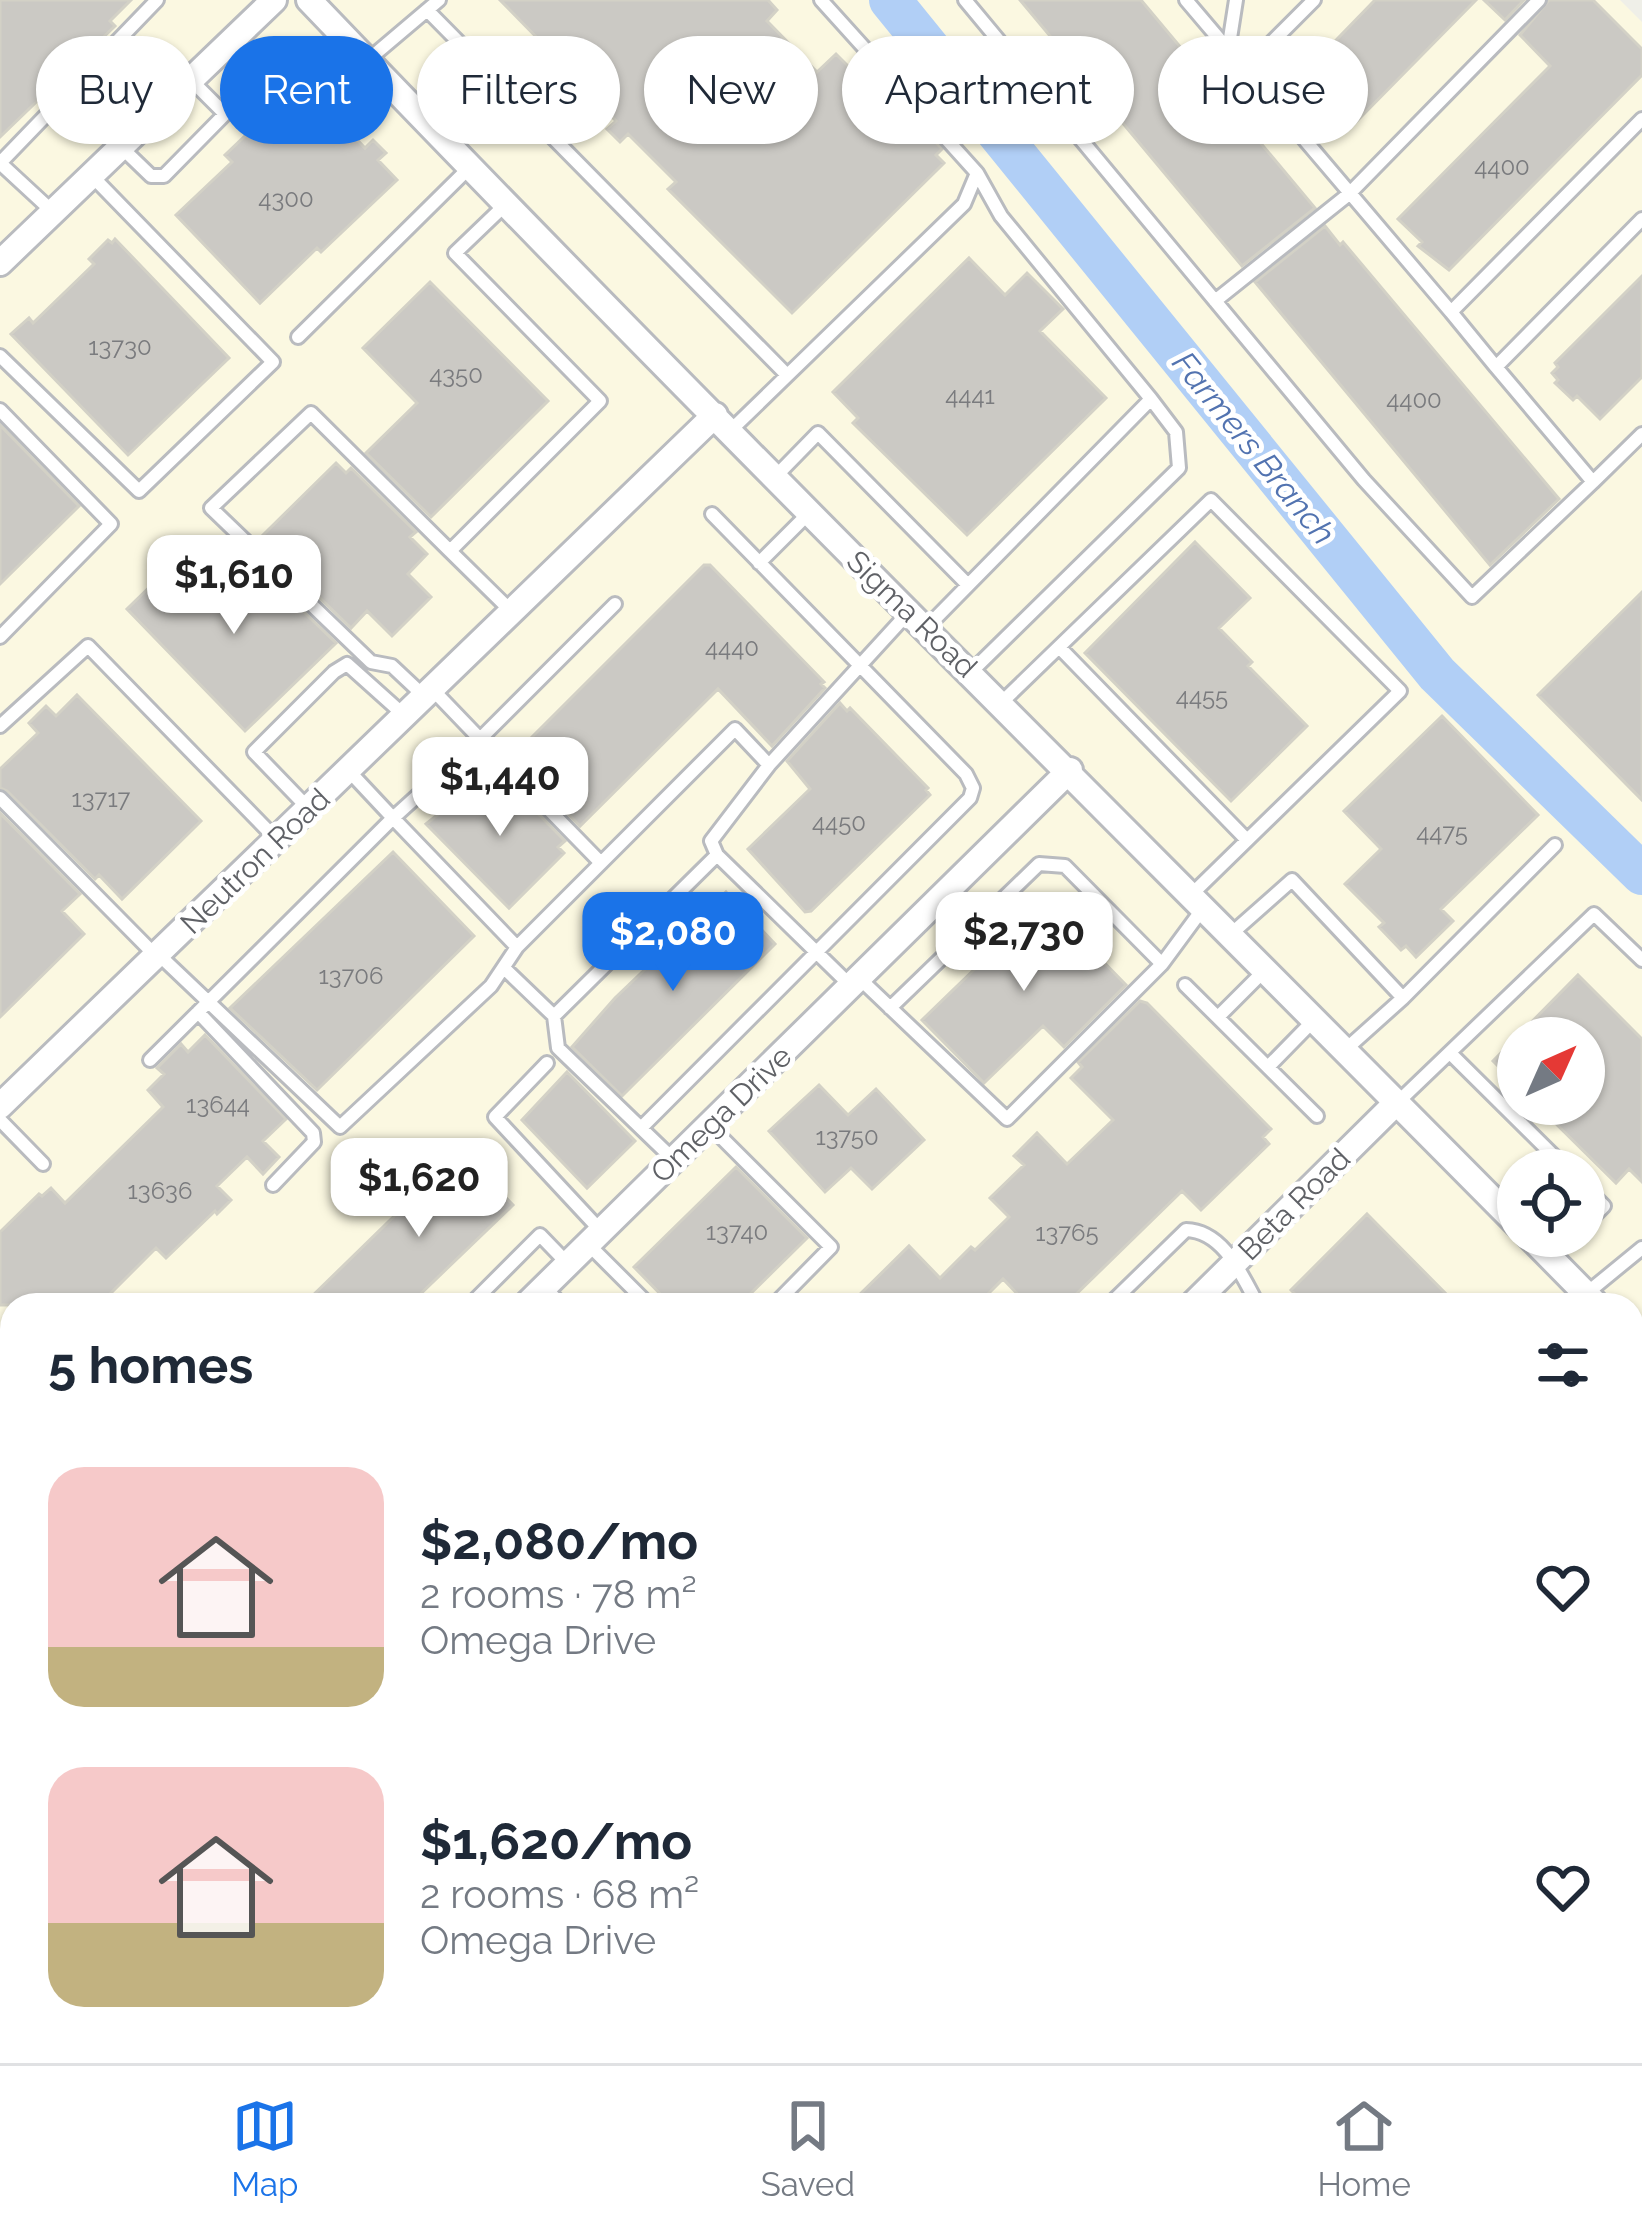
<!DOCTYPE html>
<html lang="en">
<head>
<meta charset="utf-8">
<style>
  :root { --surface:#fff; --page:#f2f2f3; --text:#1f2937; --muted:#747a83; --line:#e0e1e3; --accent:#1a73e8 }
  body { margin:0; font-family:Raleway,sans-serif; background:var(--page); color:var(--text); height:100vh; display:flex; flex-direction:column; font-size:45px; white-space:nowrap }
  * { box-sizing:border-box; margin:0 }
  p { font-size:39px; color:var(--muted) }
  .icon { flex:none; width:66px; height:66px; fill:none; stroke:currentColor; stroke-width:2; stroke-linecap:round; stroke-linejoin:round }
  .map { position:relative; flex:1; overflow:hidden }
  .drawer { position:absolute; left:0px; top:1293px; width:1644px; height:771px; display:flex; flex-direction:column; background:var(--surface); border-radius:36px 36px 0 0; box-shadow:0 3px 9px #0004 }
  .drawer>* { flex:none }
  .guide { position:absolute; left:36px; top:36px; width:1572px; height:108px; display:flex; gap:24px }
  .needle { width:78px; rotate:45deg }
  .buttons { position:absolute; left:1497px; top:1017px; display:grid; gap:24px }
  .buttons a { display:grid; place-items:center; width:108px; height:108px; border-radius:50%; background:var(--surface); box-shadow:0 3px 9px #0004; font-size:60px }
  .price { position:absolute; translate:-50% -102px; padding:0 27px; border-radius:24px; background:#fff; color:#222; font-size:39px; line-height:78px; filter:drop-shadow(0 3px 6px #0008) }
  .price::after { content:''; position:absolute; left:50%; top:72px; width:36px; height:27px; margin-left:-18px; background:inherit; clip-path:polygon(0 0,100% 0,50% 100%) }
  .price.active { background:var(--accent); color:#fff }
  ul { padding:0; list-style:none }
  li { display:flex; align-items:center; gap:36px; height:300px; padding:0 48px }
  li span { display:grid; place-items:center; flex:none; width:336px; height:240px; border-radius:36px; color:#555 }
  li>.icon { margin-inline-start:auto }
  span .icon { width:144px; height:144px; fill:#fffc; stroke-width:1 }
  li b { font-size:51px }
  h2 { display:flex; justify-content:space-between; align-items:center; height:144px; padding:0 48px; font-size:51px }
  .tag { padding:0 42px; border-radius:54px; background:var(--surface); box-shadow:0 3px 9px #0004; font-size:42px; line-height:108px }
  .tag.active { background:var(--accent); color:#fff }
  .tabs { display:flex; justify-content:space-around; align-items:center; height:168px; border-top:3px solid var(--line); background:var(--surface); font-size:33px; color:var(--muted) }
  .tabs a { display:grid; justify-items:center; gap:6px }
  .tabs .active { color:var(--accent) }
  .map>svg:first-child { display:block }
</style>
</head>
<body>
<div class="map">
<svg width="1642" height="2063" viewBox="0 0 1642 2063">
  <rect width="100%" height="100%" fill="#efefe8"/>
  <!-- commercial -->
  <path fill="#fbf8e1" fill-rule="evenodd" d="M0 0H1620L1642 22V2063H147L137 2052H1632V1305H12V1926L0 1914ZM1518 1038H1584V1104H1518ZM1518 1170H1584V1236H1518Z"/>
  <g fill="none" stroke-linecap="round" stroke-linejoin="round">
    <!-- river -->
    <path stroke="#b1cff6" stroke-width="42" d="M890 0 1437 674 1642 874"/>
  </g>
  <!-- building -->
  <path fill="#cbc9c4" stroke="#d3d1c6" stroke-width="3" d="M0 0H131L110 21 115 26 0 137Z
    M500 0H768L777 10 767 21 817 72 836 54 923 141 929 135 942 149 936 155 944 163 792 313 668 189 676 182 628 134 620 142 607 129 616 121 566 70 557 80 534 57 545 46Z
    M1020 0H1141L1315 208 1242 266Z
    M1375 0H1476L1353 125 1308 87 1312 84 1306 78 1312 71 1309 68Z
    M1484 0H1524L1505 20Z
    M1549 0H1593L1642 49V75L1449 270 1418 246 1422 242 1398 219 1550 66 1520 35Z
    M307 87 365 148 373 140 386 153 378 160 397 180 321 252 317 248 260 303 176 215 232 162 225 155 268 114 273 119Z
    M1325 226 1340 245 1343 242 1559 499 1490 565 1255 282Z
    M115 239 229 358 128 455 11 334 29 318 33 323 94 264 89 259 108 240 112 243Z
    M969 258 1005 295 1027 273 1063 309 1040 331 1106 398 967 535 853 423 858 418 833 392Z
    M1642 276V377L1600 419 1577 396 1573 400 1555 383 1558 380 1552 373 1558 367 1555 363Z
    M430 282 548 401 431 517 366 453 417 403 363 348Z
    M0 425 79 506 0 584Z
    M336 463 346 473 351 468 416 532 410 537 427 554 408 574 431 597 392 636 367 611 351 628 259 539Z
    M1195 542 1250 598 1219 628 1252 662 1248 666 1307 726 1231 801 1085 653Z
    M248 558 336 643 245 731 127 609 168 569 183 584 197 569 216 589Z
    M704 565H710L824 682 821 684 825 688 772 746 718 689 580 826 512 757Z
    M1642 592V800L1538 695Z
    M77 695 201 821 122 899 99 875 95 879 7 791 0 788V769L38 733 29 723 46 706 56 716Z
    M840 703 847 711 850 708 928 788 926 790 930 795 811 911 805 912 748 849 810 789 787 761Z
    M1442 716 1538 815 1441 909 1453 921 1416 957 1406 946 1401 950 1379 927 1384 923 1345 884 1381 849 1344 811Z
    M499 774 565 841 558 847 564 853 509 908 426 824 457 799 465 807Z
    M0 813 80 894 62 911 84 934 0 1017Z
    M393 852 474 936 317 1090 230 1008Z
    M726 892 775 944 622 1096 572 1047 615 998Z
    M1042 904 1048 905 1126 985 1064 1047 1043 1026 984 1083 922 1020Z
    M1578 975 1642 1039V1182L1629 1169 1616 1183 1536 1104H1584V1038H1518V1086L1493 1061Z
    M1140 1001 1147 1003 1271 1129 1263 1137 1269 1144 1201 1210 1182 1191 1065 1305H1028L1003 1279 977 1305H849L909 1246 940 1278 971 1247 975 1250 1009 1217 990 1198 1024 1165 1014 1156 1037 1133 1067 1164 1113 1120 1071 1078 1082 1067 1078 1062Z
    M205 1035 286 1119 263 1141 279 1157 263 1174 247 1157 217 1186 231 1200 217 1214 215 1211 166 1258 156 1248 99 1305H0V1232L39 1194 42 1196 51 1188 65 1203 163 1107 148 1090 164 1074 157 1068 181 1044 188 1052Z
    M567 1072 635 1141 587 1188 522 1120Z
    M819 1085 848 1115 876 1089 924 1140 872 1189 851 1168 825 1192 769 1131Z
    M461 1151 513 1205 409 1305H303Z
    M736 1167 807 1238 739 1305H671L634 1267Z
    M1367 1214 1457 1305H1306L1291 1290Z"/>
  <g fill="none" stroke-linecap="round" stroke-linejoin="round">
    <!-- lane casing -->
    <g stroke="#b9bbbf" stroke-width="18">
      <path id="lane" d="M965 0 1364 480 1472 597 1593 482
        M1186 0 1451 312
        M427 10 787 375
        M1228 51 1236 0
        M368 60 439 0
        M1244 70 1314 0
        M225 114 277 60
        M1642 119 1451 312 1496 367 1642 219
        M121 147 151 176H164L225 114 191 80
        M506 204 455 253 600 401 450 551 511 611
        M53 212 0 163 157 0
        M1215 301 1349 194 1539 0
        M298 337 470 167
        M0 356 139 491 273 362 92 176
        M1496 367 1593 482 1642 434
        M0 410 111 524 0 637
        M730 431 964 204 977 173 821 0
        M775 477 818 433 968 585
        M759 563 809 513
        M615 604 480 739 601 863 735 729 769 765 908 613
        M926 628 1151 399 1001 216 977 173
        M1059 647 1246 839
        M971 672 1179 468 1176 432 1151 399
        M433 690 480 739 393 818 517 947 601 863
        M425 697 392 666 371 662 211 508 311 413 450 551
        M1002 702 1211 500 1400 691 1192 894
        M0 726 88 646 276 839
        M769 765 711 841 717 855 851 986
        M0 798 155 955
        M309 809 254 752 334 672 347 664 405 716
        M1231 934 1292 880 1403 998 1345 1050
        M158 954 340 1127 491 986 517 947
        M504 968 554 1016
        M859 978 1007 1119 1162 964 1204 907
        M1185 985 1317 1116
        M1403 998 1555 845
        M890 1008 1039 864 1065 866 1162 964
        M198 1012 313 1133 314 1142 273 1185
        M1218 1017 1265 970
        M1450 1053 1568 1170
        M150 1060 393 818 349 771
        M547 1063 495 1117 601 1231
        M1268 1067 1314 1020
        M1398 1102 1594 914 1642 960
        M0 1120 43 1164
        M709 1125 831 1247 774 1305
        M641 1128 970 798 973 788 966 774 712 514
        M674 1160 558 1048 554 1016 717 855
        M1584 1186 1604 1206 1584 1226
        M588 1244 649 1305
        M1551 1258 1574 1236
        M545 1288 562 1305
        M1587 1293 1642 1248
        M470 1305 540 1235 568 1264
        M1109 1305 1186 1230C1224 1231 1242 1276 1258 1305
        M1632 1434 1642 1445
        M0 1548 12 1537
        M503 2052 514 2063
        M1444 2052 1455 2063
        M0 2059 12 2047
        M1241 2063 1252 2052"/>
    </g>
    <!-- street casing -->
    <g stroke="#b9bbbf" stroke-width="30">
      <path id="street" d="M309 0C706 415 1114 817 1518 1225
        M0 263 274 0
        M0 1106 715 415
        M1529 1236 1597 1305
        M526 1305 1070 770
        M1192 1305 1397 1102
        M1632 1341 1642 1351
        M0 1819 12 1808
        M1524 2052 1535 2063
        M428 2063 439 2052"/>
    </g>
    <!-- secondary casing -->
    <g stroke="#b9babf" stroke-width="39">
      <path id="secondary" d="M1632 1607 1642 1598
        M0 1978 12 1990
        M74 2052 85 2063
        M1170 2063 1181 2052"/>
    </g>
    <!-- lane -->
    <use href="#lane" stroke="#fff" stroke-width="12"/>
    <!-- street -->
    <use href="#street" stroke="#fff" stroke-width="24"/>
    <!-- secondary -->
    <use href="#secondary" stroke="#fff" stroke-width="33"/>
  </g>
  <g text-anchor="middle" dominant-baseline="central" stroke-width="10" stroke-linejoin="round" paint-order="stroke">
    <!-- number labels -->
    <g font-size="24" fill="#7a7b7e">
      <text x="1502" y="166">4400</text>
      <text x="286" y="198">4300</text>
      <text x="120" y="346">13730</text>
      <text x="456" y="374">4350</text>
      <text x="970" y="395">4441</text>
      <text x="1414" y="399">4400</text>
      <text x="732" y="647">4440</text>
      <text x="1202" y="696">4455</text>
      <text x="101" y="798">13717</text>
      <text x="839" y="822">4450</text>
      <text x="1442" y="832">4475</text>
      <text x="351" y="975">13706</text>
      <text x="218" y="1104">13644</text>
      <text x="847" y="1136">13750</text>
      <text x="160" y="1190">13636</text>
      <text x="737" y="1231">13740</text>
      <text x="1067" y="1232">13765</text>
    </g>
    <!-- street labels -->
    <g font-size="30" fill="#5f6166" stroke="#fff">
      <text transform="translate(912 614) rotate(44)">Sigma Road</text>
      <text transform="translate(255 861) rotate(-44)">Neutron Road</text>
      <text transform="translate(721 1114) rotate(-44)">Omega Drive</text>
      <text transform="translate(1294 1204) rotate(-45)">Beta Road</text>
    </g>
    <!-- water labels -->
    <g font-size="33" font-style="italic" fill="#5273b0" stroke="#fff">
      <text transform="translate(1254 448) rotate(51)">Farmers Branch</text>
    </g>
  </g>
</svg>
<div class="buttons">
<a><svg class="needle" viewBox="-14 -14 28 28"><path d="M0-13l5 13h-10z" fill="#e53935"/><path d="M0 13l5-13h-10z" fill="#747a83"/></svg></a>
<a><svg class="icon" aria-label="locate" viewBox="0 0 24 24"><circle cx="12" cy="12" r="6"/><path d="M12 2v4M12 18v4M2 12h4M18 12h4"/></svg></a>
</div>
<b class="price" style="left:234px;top:637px">$1,610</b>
<b class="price" style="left:500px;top:839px">$1,440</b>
<b class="price active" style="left:673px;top:994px">$2,080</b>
<b class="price" style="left:1024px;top:994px">$2,730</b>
<b class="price" style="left:419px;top:1240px">$1,620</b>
<div class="guide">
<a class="tag">Buy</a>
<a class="tag active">Rent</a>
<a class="tag">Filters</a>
<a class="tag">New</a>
<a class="tag">Apartment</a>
<a class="tag">House</a>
</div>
<section class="drawer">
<h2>5 homes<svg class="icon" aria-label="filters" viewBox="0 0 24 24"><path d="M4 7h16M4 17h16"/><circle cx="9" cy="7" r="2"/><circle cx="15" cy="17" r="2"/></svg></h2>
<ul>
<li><span style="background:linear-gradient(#f6c9c9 75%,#c2b280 0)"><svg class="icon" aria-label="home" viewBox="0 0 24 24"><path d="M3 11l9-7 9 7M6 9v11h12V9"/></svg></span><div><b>$2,080/mo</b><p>2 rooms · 78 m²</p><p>Omega Drive</p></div><svg class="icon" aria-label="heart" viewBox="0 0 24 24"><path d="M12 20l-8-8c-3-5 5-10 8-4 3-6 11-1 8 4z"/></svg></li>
<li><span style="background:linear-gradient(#f6c9c9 65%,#c2b280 0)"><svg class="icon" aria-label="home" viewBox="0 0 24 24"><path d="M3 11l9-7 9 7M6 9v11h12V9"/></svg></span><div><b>$1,620/mo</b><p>2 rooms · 68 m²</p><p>Omega Drive</p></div><svg class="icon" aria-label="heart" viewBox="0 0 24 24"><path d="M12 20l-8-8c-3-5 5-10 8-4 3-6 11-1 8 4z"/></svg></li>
</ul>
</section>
</div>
<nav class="tabs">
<a class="active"><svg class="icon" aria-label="map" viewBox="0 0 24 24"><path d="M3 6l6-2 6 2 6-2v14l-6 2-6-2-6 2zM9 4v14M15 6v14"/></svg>Map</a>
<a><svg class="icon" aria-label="saved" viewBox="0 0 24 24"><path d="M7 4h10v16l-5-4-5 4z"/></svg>Saved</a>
<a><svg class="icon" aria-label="home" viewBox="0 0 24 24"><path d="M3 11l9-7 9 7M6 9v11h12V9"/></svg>Home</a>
</nav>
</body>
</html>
